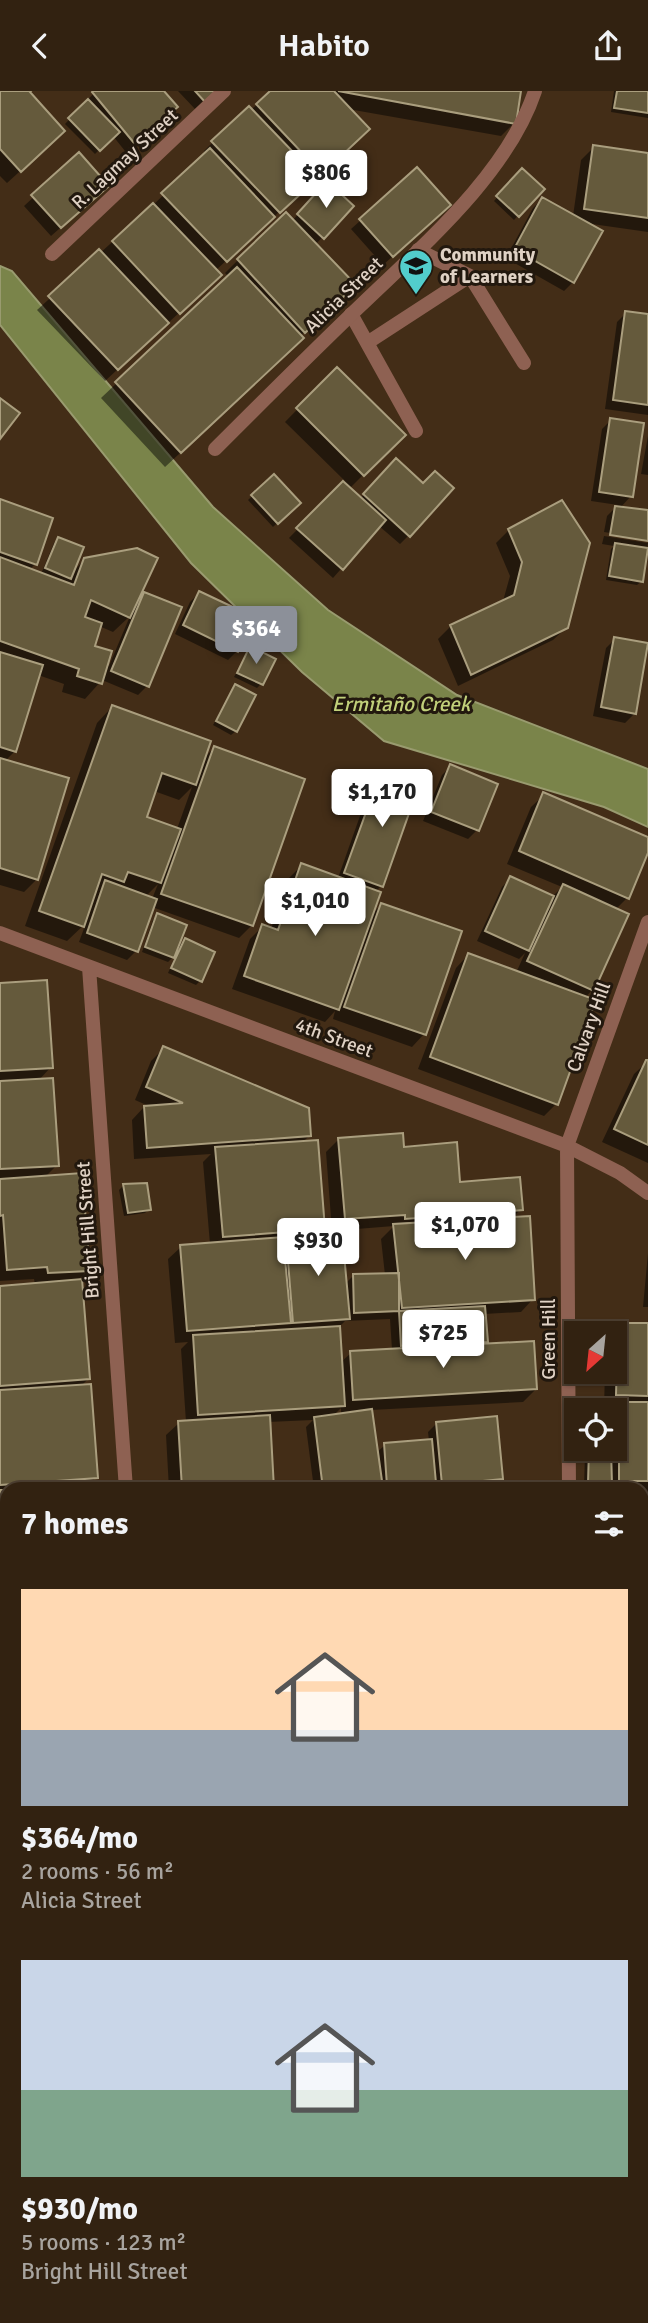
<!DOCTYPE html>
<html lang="en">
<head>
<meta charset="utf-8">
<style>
  :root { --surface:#322211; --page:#3a2a1a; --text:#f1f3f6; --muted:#a8a49f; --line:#4d3f31; --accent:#8c9099 }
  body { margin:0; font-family:Signika,sans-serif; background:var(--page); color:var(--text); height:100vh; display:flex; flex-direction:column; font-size:26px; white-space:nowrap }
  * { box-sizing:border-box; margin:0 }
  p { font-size:23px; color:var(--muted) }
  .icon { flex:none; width:38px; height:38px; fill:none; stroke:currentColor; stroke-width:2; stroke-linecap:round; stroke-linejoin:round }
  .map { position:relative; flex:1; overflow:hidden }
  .sheet { position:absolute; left:0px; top:1391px; width:649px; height:842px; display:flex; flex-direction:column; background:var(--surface); border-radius:21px 21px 0 0; box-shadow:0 2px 5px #0004,0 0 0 2px var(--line) }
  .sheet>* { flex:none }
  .needle { width:46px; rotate:207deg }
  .controls { position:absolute; left:564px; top:1230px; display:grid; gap:14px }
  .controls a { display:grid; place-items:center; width:63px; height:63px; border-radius:0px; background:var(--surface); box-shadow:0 2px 5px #0004,0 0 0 2px var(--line); font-size:35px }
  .price { position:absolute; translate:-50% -60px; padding:0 16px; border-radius:7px; background:#fff; color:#222; font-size:23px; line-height:46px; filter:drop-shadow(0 2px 4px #0008) }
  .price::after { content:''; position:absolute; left:50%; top:42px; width:21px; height:16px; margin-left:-10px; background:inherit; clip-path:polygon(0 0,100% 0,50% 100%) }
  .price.current { background:var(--accent); color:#fff }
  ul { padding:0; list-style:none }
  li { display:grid; align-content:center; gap:14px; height:371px; padding:0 21px }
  li span { display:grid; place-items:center; height:217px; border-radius:0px; color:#555 }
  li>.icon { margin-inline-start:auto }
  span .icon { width:126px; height:126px; fill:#fffc; stroke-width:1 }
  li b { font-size:30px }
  h2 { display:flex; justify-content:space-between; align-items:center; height:84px; padding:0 21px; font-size:30px }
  header { display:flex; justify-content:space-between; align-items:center; height:91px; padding:0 21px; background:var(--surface); font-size:32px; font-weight:600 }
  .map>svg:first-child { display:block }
</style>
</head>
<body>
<header><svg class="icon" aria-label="back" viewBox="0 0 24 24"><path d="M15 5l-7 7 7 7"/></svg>Habito<svg class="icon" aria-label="share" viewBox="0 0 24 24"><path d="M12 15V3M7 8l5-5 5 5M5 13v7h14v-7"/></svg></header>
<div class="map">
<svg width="648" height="2232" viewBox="0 0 648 2232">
  <rect width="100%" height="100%" fill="#432d17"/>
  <!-- water -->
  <path fill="#7a844a" stroke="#999b6f" stroke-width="2" d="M0 175 12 180 213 416 328 519 457 604 648 678V736L604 716 384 650 302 581 191 472 0 234Z"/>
  <!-- shadow -->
  <path fill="#0007" fill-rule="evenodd" d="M0 0H29L50 53 7 92 0 85Z
    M96 0H162L166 25 125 60 113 45 95 63 65 33Z
    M178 0H214L195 18Z
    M273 0H519L514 32 501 45 348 18 355 51 215 180 206 197 105 290 37 219 151 116 206 63 204 60 213 51Z
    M614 0H648V27L611 21Z
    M594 56 648 64V141L585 132 573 191 564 200 506 167 533 117 542 108 573 125 581 69Z
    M79 64 98 104 51 145 24 115Z
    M417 79 440 123 383 174 351 138Z
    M522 79 542 98 514 129 494 110Z
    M318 102 352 115 315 154 341 207 300 245 287 263 165 376 101 307 229 186 225 182 238 169 286 124 292 130Z
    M626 222 648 225V324L605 318 617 231Z
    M337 278 403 344 349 398 360 408 387 378 409 444 400 453 379 435 333 487 289 447 345 390 285 331Z
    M611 329 631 405 620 417 648 421V448L604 441 607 425 618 414 591 410 602 338Z
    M648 345V384L641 383Z
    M274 385 298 412 273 436 248 409Z
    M0 410 35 473 29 479 41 483 54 452 58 448 72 482 85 468 136 511 145 503 147 595 138 604 102 589 85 608 62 601 64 593 38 584 15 660 5 670 37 788 24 801 0 794ZM130 525 109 575 106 574 92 556 99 535 113 541Z
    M509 439 567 536 553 549 458 595 438 548 451 535 503 510 510 485 496 452Z
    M604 445 648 452 642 490 637 494 606 489 611 458 614 455 602 453Z
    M199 502 237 560 228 569 175 543 190 511Z
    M615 548 634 623 625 632 593 625 606 557Z
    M250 557 261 593 257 597 234 586Z
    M235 595 236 640 231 644 213 634Z
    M112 616 203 668 214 657 252 834 239 847 152 816 136 860 127 869 79 851 86 832 67 850 25 835 97 632ZM192 696 177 738 144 727 154 700 179 709ZM158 793 152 808 145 806Z
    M451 675 477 739 468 748 423 730 442 684Z
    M381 682V795L375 801 371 824 381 814 460 841 424 943 412 956 333 928 335 920 325 931 232 898 250 848 263 835 271 838 289 787 302 774 338 787 372 691Z
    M544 704 648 748V758L627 807 616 818 627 823 592 899 585 907 556 1013 544 1025 418 978 456 877 468 864 516 882 525 862 519 868 477 850 502 796 511 787 552 806 562 796 507 773 531 716Z
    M158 824 175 859 185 849 200 890 196 894 168 882 177 862 168 871 142 861 153 829Z
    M0 894 51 976 38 990 57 1074 45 1086 88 1179 76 1191 88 1288 81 1295 97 1386 89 1393H94L95 1398H7V1694L5 1674 0 1679V1196L35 1194 34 1188 0 1190Z
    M164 957 310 1044 302 1052 324 1137 315 1145 345 1193 354 1184H385L381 1148 394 1135 332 1140 326 1061 339 1048 402 1058 458 1093 521 1118 511 1128 533 1208 521 1221 484 1223 486 1250 482 1254 536 1298 523 1311 371 1319 376 1362 385 1354 429 1350 428 1341 437 1332 501 1388 492 1397 433 1398V1392L427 1398H314L306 1336 313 1329 268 1331 273 1398H169L166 1344 179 1332 186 1331 181 1258 188 1251 175 1252 168 1168 181 1156 210 1153 203 1071 211 1063 134 1068 132 1029 144 1016H151L135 1009 151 970ZM390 1228 392 1259 351 1262 340 1272 338 1237 345 1230ZM341 1317V1324L333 1325Z
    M647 971H648V1072L602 1051 634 983Z
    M145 1094 149 1118 145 1122 124 1125 119 1099 123 1095Z
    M648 1162V1216H643Z
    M619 1233 648 1234V1570H645L642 1398 584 1396 585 1362 589 1358H614L613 1320 616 1316H604L605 1281H614V1242H610Z
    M642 1588H648V1684H642Z
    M7 1741V1829H2L1 1747Z
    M648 1773V1866L642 1849V1774Z
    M7 1860V1922L0 1929V1861Z
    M642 1972 648 2003V2065L642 2066Z
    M648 2193V2232H400V2226H642Z
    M52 2226H147V2232H53Z
    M249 2226H385L384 2232H248Z"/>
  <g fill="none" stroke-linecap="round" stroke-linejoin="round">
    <!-- stream -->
    <path stroke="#999b6f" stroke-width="10" d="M0 2173 7 2182
      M42 2226 46 2232"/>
  </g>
  <!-- building -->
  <path fill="#655a3c" stroke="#aa9e7e" stroke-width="2" d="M0 0H31L30 1 65 40 21 81 0 58Z
    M93 0H164L178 16 134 52 92 1Z
    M195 0H216L205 11Z
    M270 0H334L370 38 322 83 256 13Z
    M338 0H521L516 33Z
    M617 0H648V22L614 17Z
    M88 8 120 41 100 60 68 27Z
    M249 15 318 87 280 122 211 50Z
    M593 54 648 62V127L584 118Z
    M210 57 275 126 227 171 161 102Z
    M79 61 109 95 61 137 31 104Z
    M417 76 451 114 393 166 359 128Z
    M522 77 545 98 519 126 496 105Z
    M327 90 354 115 324 148 297 123Z
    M542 106 603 140 574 192 514 158Z
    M153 112 222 184 180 223 112 150Z
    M286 121 356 194 305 242 237 168Z
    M99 158 169 232 118 279 48 205Z
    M237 176 304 247 181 362 115 291Z
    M625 220 648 223V314L613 309Z
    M337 276 406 344 364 385 296 317Z
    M0 307 20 322 0 348Z
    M610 327 644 332 633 406 599 401Z
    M396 367 423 392 435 380 454 397 410 446 363 403Z
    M274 383 301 412 278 433 251 404Z
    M343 390 386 429 343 479 296 437Z
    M0 408 53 427 37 474 0 461Z
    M562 409 590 452 568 537 471 584 450 534 514 504 522 471 508 438Z
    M615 415 648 419V450L610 444Z
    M58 446 84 456 71 488 45 477Z
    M615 452 648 457 643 491 609 485Z
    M137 457 158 467 130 527 91 509 85 526 102 532 95 555 112 560 102 593 77 585 79 578 0 550V466L74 494 84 467Z
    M199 500 254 526 238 561 183 534Z
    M144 501 182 516 149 596 111 580Z
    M614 546 648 552 636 623 601 616Z
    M250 555 276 568 263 594 237 582Z
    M0 561 43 574 16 661 0 656Z
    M235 593 256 604 237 641 216 630Z
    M112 614 211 650 196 694 162 682 147 726 181 738 161 792 128 781 124 791 102 783 84 836 39 820Z
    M214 655 305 688 253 835 161 803Z
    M0 667 69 687 38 789 0 777Z
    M450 673 498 693 479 740 431 721Z
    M381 680 419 694 383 796 344 782Z
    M543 701 648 746V762L629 808 519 760Z
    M301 772 381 801 339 919 244 885 262 833 278 839Z
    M510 785 554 805 529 860 485 840Z
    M105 789 157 808 138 861 87 842Z
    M563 793 629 823 594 900 527 870Z
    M381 812 462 840 426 944 344 916Z
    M157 822 187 834 174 867 145 856Z
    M185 847 215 861 202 891 171 877Z
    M468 862 596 909 558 1014 430 966Z
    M47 889 53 977 0 980V892Z
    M163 955 309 1017 311 1045 147 1057 144 1015 183 1012 146 996Z
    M646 969H648V1054L614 1038Z
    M53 987 59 1075 0 1078V990Z
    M403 1042 404 1056 457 1051 460 1091 520 1086 523 1119 405 1128V1124L345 1128 338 1047Z
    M318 1049 325 1138 223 1146 215 1056Z
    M82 1082 90 1180 48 1182 47 1176 7 1179 3 1124 0 1125V1088Z
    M147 1092 151 1119 128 1122 123 1093Z
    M530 1125 535 1209 402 1217 393 1133Z
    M342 1141 350 1228 293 1232 286 1146Z
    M283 1146 291 1232 187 1240 180 1154Z
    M399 1182V1220L354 1222 353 1183Z
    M82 1188 90 1288 0 1295V1195Z
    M485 1215 488 1251 401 1255 399 1220Z
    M618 1232H648V1305L616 1304Z
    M340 1235 345 1315 198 1324 193 1244Z
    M534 1250 537 1298 353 1309 350 1260Z
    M91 1293 98 1387 0 1394V1299Z
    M619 1311H648V1390H619Z
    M372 1318 383 1397 323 1398 314 1326Z
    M270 1324 274 1398H182L178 1330Z
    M497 1325 503 1388 442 1394 436 1331Z
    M432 1348 436 1392 387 1395 384 1352Z
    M589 1358H611L612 1393 588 1392Z
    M96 1391V1398H12Z
    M0 1399H7V1496H0Z
    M648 1402V1436H642V1403Z
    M2 1499H7V1599H0V1524L5 1523Z
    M642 1586H648V1672H642Z
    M0 1605H7V1671H0Z
    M648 1771V1816L642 1798V1773Z
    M0 1859H7V1917L0 1918Z
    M642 1963 648 1994V2059L642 2060Z
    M0 1972 6 2038H0Z
    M642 2191H648V2232H520L519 2226H642Z
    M7 2213V2226H20L21 2232H0V2214Z
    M65 2226H148L149 2232H66Z
    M258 2226H387L386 2232H257Z
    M413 2226H517V2232H444V2227L413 2228Z"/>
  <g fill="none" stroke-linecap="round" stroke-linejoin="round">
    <!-- service -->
    <path stroke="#8e6152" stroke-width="14" d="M418 159 470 185 524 272
      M351 223 416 340
      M367 252 470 185"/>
    <!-- minor -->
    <path stroke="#8e6152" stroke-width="14" d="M52 163 224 0
      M215 358C263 310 310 263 359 216 421 156 507 84 535 0
      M0 842 567 1055 620 1082 648 1102
      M89 876 126 1398
      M569 1398 567 1055 648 831
      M642 1714H648
      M642 2124 648 2123
      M187 2226 188 2232"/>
  </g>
  <!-- icons -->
  <defs>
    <g id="school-pin" transform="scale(1.75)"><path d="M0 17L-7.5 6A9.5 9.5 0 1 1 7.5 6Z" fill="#52cdcc" stroke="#22180e"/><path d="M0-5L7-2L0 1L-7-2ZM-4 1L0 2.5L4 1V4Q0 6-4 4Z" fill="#111"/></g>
  </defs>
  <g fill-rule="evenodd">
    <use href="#school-pin" x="416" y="175"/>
  </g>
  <g text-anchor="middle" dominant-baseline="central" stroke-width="6" stroke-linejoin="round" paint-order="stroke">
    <!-- street labels -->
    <g font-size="19" fill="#e0d2c5" stroke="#22180e">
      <text transform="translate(125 68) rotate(-43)">R. Lagmay Street</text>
      <text transform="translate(344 204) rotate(-44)">Alicia Street</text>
      <text transform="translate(589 936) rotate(-70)">Calvary Hill</text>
      <text transform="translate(334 947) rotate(20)">4th Street</text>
      <text transform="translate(88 1139) rotate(-94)">Bright Hill Street</text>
      <text transform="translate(549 1248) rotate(-90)">Green Hill</text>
    </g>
    <!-- poi labels -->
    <g font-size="19" font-weight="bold" fill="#e0d2c5" stroke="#22180e" text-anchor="start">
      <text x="440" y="164">Community<tspan x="440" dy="22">of Learners</tspan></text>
    </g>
    <!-- water labels -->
    <g font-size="21" font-style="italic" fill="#c1d07a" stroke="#22180e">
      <text x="401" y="613">Ermitaño Creek</text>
    </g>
  </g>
</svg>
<div class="controls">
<a><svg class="needle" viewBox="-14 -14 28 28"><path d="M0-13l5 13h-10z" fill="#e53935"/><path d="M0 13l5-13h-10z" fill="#a8a49f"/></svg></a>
<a><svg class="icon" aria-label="locate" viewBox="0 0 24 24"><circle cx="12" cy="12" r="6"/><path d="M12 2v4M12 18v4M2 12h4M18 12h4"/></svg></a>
</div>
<b class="price" style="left:326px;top:119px">$806</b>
<b class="price current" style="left:256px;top:575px">$364</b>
<b class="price" style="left:382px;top:738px">$1,170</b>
<b class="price" style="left:315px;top:847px">$1,010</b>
<b class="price" style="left:465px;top:1171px">$1,070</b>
<b class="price" style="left:318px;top:1187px">$930</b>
<b class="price" style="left:443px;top:1279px">$725</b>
<section class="sheet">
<h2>7 homes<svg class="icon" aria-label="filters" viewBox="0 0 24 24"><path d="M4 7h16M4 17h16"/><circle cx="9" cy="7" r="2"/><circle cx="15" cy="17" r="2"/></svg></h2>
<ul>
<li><span style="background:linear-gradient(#ffd9b3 65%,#9aa5b1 0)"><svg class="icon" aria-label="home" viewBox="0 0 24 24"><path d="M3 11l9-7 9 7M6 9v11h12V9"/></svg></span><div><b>$364/mo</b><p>2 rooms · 56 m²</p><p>Alicia Street</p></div></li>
<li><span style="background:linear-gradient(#c9d6e8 60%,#7fa58c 0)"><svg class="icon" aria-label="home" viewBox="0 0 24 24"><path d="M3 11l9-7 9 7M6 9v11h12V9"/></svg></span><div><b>$930/mo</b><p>5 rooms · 123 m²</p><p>Bright Hill Street</p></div></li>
</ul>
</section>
</div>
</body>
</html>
